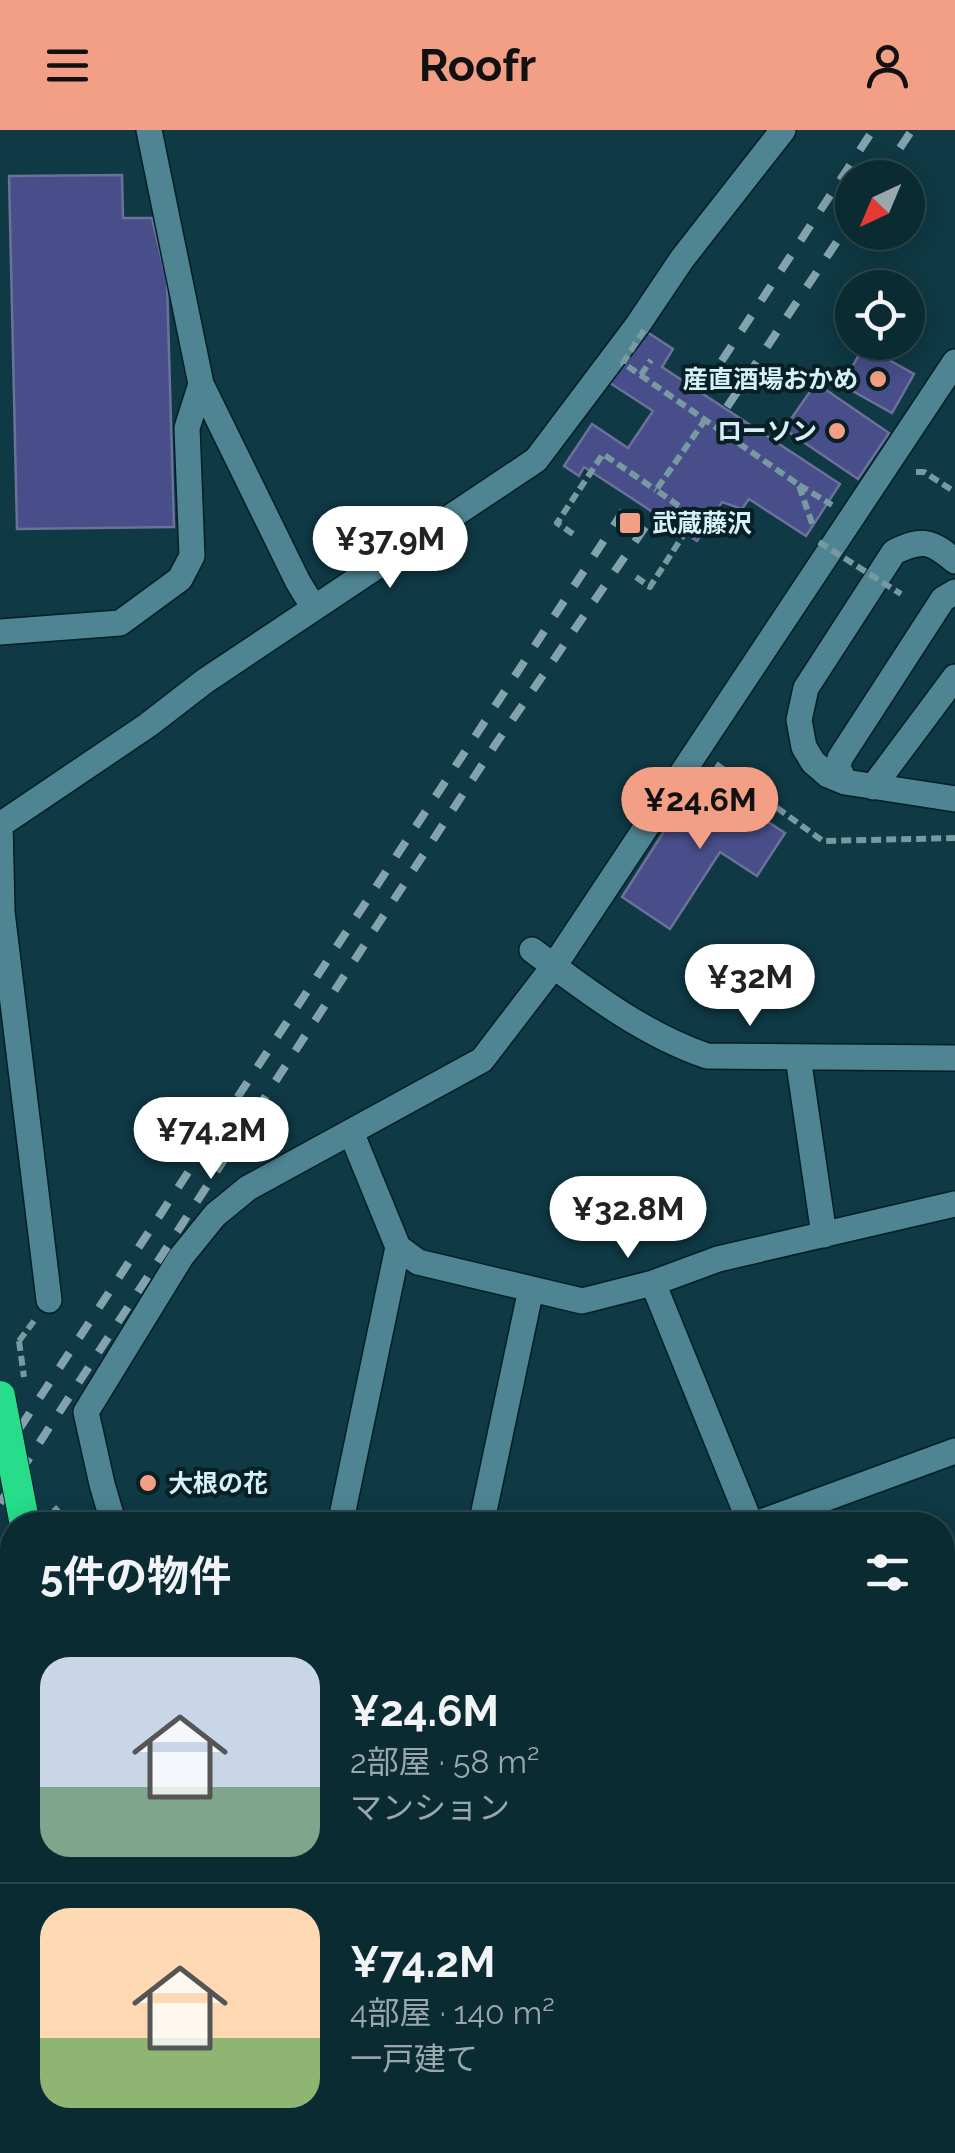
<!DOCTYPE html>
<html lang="ja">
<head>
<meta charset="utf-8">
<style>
  :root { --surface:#0b2b33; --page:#14333b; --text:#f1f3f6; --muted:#9aa7ac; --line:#2b474e; --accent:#f39f86 }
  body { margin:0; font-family:Raleway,"Noto Sans JP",sans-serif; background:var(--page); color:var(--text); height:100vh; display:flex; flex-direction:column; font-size:38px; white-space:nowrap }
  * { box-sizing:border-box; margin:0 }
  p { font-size:32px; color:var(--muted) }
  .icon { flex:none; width:55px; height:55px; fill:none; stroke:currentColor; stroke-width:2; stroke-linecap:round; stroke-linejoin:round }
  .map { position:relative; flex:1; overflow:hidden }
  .panel { position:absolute; left:0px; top:1382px; width:955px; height:642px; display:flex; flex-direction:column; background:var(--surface); border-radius:40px 40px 0 0; box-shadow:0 5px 25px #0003,0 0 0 2px var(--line) }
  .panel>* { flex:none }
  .needle { width:65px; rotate:224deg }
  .fabs { position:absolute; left:835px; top:30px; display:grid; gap:20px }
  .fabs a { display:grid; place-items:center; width:90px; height:90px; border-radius:50%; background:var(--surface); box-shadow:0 5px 25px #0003,0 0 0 2px var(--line); font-size:50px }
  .price { position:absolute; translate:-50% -85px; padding:0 22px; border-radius:35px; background:#fff; color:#222; font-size:32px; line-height:65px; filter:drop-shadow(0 2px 5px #0008) }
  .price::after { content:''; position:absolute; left:50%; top:60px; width:30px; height:22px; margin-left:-15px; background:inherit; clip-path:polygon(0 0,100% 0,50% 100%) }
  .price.on { background:var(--accent); color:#111 }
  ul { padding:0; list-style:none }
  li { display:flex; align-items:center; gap:30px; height:250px; padding:0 40px }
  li+li { border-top:2px solid var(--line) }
  li span { display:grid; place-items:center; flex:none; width:280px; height:200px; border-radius:30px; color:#555 }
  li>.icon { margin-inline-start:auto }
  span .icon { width:120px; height:120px; fill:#fffc; stroke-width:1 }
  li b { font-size:42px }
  h2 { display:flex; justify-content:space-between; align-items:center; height:120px; padding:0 40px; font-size:42px }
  header { display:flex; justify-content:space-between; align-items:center; height:130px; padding:0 40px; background:var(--accent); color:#111; font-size:45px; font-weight:700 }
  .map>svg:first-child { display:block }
</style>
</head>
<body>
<header><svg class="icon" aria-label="menu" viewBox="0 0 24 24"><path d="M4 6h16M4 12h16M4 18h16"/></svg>Roofr<svg class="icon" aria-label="person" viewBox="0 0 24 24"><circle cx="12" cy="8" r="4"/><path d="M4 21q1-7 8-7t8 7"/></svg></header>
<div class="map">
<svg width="955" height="2023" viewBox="0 0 955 2023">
  <rect width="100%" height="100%" fill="#0f3944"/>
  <!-- building -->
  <path fill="#484e89" stroke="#6b7198" stroke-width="2.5" d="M122 45 123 88H152L167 152 174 397 17 399 9 46Z
    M644 200 673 219 662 237 840 354 806 406 749 369 742 379 722 372 697 411 584 337 579 346 564 336 592 294 628 318 653 281 610 253Z
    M864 216 914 244 892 283 842 255Z
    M816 253 889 303 858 349 784 299Z
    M704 650 785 703 757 746 720 722 670 799 622 767 670 692 675 695Z"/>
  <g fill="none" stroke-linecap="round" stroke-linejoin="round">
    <!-- minor casing -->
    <g stroke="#031f26" stroke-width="28">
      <path id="minor" d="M149 0 201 254 298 452 314 478
        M955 431C931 411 923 408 894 422L806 558 799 590 804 617 813 632 828 645 845 652 955 669
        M0 502 120 493 180 449 192 426 187 298 201 254
        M845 652 838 638 840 628 943 469 955 462
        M873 657 955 547
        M0 692 2 782 49 1170
        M0 695 148 595 205 551 536 330 637 196 682 129 783 0
        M532 820C586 860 642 904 707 926L955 928
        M798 927 824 1105
        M351 1002 398 1117 418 1132 582 1171 653 1153 718 1129 955 1074
        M653 1153 751 1395
        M114 1395 102 1354 86 1282 181 1127 215 1085 248 1058 482 930 554 836 955 232
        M340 1395 398 1117
        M481 1395 531 1159
        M753 1395 955 1321
        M942 1513 955 1508
        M0 1614 12 1677
        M942 1639 955 1680
        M0 1791 12 1794
        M942 1937 955 1931
        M27 2023V2012
        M109 2023 113 2012
        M615 2023 625 2012
        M862 2023 865 2013"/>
    </g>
    <!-- highway casing -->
    <g stroke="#031f26" stroke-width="32">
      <path id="highway" d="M65 2023 67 2012"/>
    </g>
    <!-- path -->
    <path stroke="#7799a2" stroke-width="6" stroke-dasharray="10 5" stroke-linecap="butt" d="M641 245 651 230
      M916 342H924L955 362
      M799 355 832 375
      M799 356 813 396
      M716 634 823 711 955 708
      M19 1211 34 1191
      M54 1377 70 1395"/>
    <!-- minor -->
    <use href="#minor" stroke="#4f8593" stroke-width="25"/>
    <!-- highway -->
    <use href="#highway" stroke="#27dc8b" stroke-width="30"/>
    <!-- rail -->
    <path stroke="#82a3ad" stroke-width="8" stroke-dasharray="18 18" stroke-linecap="butt" d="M880 48 912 0
      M702 261 873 0
      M727 277 852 89
      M0 1328 628 374
      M0 1373 495 615 652 387"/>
    <!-- highway-bridge casing -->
    <g stroke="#031f26" stroke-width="32" stroke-linecap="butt">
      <path id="highway-bridge" d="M0 1266 25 1395"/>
    </g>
    <!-- path-bridge -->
    <path stroke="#7799a2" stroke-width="6" stroke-dasharray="10 5" stroke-linecap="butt" d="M644 200 623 233 799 355
      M573 404 557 393 603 324 656 360
      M819 412 901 464
      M636 447 650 457 695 387 656 360 705 290
      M19 1211 24 1247"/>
    <!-- highway-bridge -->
    <use href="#highway-bridge" stroke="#27dc8b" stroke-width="30"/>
  </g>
  <!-- markers -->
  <g fill="#f39f86" stroke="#081f24" stroke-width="4">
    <circle cx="878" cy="249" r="10"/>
    <circle cx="837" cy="301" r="10"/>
    <rect x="618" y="381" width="24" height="24" rx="5"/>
    <circle cx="148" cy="1353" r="10"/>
  </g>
  <g text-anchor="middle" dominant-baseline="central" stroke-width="8" stroke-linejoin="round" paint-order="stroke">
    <!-- poi labels -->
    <g font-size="25" font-weight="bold" fill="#d5f0f8" stroke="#081f24" text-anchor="end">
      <text x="858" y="249">産直酒場おかめ</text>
      <text x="817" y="301">ローソン</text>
      <text x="652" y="393" text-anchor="start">武蔵藤沢</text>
      <text x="168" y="1353" text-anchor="start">大根の花</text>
    </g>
  </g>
</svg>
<div class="fabs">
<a><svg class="needle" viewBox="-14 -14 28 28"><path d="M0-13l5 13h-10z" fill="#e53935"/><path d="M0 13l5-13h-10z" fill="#9aa7ac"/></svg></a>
<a><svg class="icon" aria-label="locate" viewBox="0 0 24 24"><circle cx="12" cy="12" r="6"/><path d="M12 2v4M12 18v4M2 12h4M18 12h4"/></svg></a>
</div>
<b class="price" style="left:390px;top:461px">¥37.9M</b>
<b class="price on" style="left:700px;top:722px">¥24.6M</b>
<b class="price" style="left:750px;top:899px">¥32M</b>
<b class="price" style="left:211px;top:1052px">¥74.2M</b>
<b class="price" style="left:628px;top:1131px">¥32.8M</b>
<section class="panel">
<h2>5件の物件<svg class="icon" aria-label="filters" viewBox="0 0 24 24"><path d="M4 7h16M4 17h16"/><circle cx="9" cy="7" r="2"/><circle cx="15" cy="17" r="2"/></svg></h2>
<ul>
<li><span style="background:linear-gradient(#c9d6e8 65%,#7fa58c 0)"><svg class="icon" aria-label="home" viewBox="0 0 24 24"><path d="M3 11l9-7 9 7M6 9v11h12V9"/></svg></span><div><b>¥24.6M</b><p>2部屋 · 58 m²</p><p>マンション</p></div></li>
<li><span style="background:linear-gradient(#ffd9b3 65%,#8fb573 0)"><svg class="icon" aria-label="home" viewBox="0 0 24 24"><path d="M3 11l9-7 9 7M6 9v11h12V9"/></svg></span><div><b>¥74.2M</b><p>4部屋 · 140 m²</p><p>一戸建て</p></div></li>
</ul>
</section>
</div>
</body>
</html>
